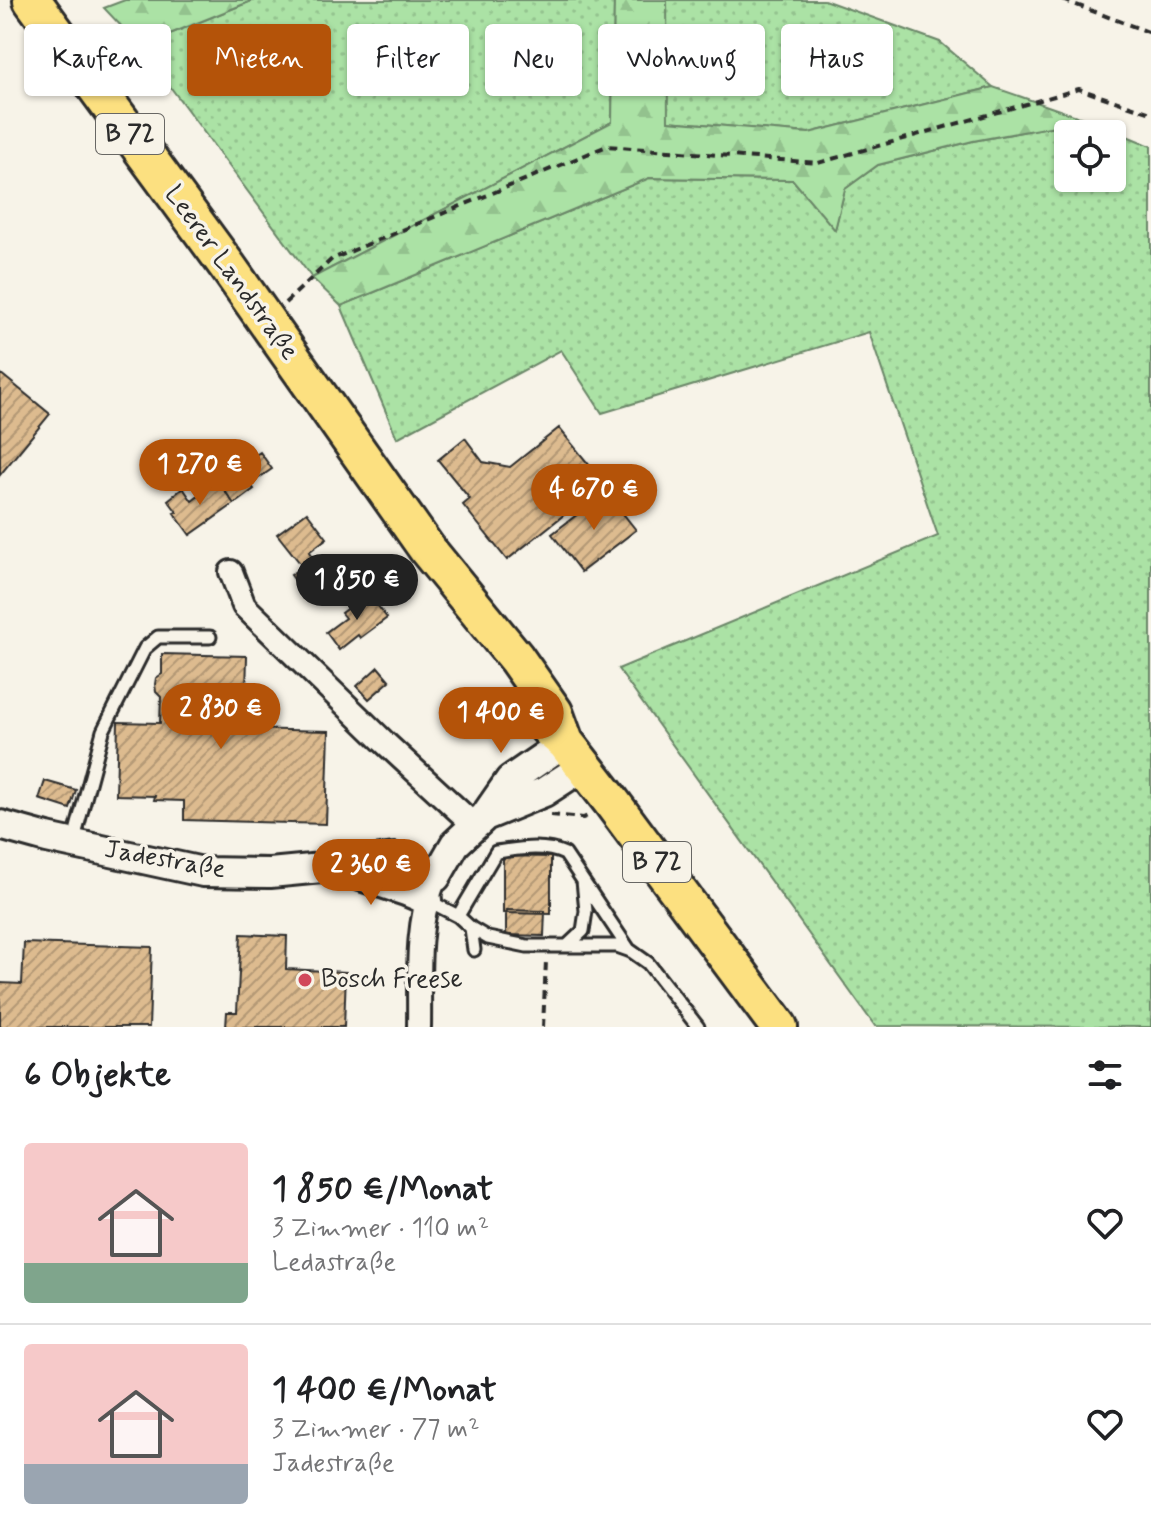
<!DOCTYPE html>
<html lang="de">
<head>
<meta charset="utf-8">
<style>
  :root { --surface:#fff; --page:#f6f6f6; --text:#202124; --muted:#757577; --line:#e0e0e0; --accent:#b45309 }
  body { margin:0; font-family:Mynerve,sans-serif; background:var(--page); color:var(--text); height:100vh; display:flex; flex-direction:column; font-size:30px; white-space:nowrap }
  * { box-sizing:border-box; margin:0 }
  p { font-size:26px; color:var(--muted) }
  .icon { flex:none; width:44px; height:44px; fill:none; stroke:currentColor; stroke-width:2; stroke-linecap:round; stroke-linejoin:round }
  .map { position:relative; height:1027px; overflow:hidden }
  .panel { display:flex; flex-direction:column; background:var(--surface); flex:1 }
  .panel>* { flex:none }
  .hud { position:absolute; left:24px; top:24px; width:1104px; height:72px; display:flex; gap:16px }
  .fabs { position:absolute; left:1054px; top:120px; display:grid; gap:16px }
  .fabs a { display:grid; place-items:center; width:72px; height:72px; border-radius:8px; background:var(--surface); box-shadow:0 2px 6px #0004; font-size:40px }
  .price { position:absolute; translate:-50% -68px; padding:0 18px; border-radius:28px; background:var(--accent); color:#fff; font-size:26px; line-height:52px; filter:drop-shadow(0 2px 4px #0008) }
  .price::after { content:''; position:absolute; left:50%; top:48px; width:24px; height:18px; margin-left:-12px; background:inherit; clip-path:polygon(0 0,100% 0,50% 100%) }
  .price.on { background:#222; color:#fff }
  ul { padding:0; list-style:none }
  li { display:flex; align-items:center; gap:24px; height:200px; padding:0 24px }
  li+li { border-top:2px solid var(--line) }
  li span { display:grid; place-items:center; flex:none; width:224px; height:160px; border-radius:8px; color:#555 }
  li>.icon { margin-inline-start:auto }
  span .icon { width:96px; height:96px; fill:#fffc; stroke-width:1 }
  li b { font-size:34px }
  h2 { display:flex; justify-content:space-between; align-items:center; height:96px; padding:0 24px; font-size:34px }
  .pill { padding:0 28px; border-radius:8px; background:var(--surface); box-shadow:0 2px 6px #0004; font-size:28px; line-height:72px }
  .pill.on { background:var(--accent); color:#fff }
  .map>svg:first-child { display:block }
</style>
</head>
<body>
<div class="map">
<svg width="1151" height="1027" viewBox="0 0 1151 1027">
  <defs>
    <pattern id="grass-dots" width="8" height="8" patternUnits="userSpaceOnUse" patternTransform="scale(2)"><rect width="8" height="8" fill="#abe2a5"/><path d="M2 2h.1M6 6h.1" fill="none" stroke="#93c28e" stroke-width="1.8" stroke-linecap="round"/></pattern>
    <pattern id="forest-firs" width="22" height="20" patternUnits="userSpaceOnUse" patternTransform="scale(2)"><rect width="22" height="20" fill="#abe2a5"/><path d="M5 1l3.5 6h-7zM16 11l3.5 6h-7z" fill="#93c28e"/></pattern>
    <pattern id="building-hatch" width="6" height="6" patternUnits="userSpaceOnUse" patternTransform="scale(2)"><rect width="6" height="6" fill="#ddbb8f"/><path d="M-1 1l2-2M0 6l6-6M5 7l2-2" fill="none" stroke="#b39875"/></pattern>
  </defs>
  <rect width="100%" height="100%" fill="#f7f3e8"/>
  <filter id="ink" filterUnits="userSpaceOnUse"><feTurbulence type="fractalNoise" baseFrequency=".0125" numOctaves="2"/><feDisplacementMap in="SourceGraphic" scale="16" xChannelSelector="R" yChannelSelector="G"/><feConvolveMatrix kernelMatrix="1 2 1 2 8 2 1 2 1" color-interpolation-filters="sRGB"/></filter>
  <g filter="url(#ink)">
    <!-- grass -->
    <path fill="url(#grass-dots)" stroke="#6b8668" stroke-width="2" fill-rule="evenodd" d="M254 0H614L612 122 312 278 140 46Z
      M667 0H824L940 42 993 87 809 133 667 121Z
      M1088 120 1151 146V1027L875 1026 618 669 938 536 869 332 602 413 561 350 397 438 341 306 649 178 793 180 835 229 845 189 878 165 973 141ZM1068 134H1112V178H1068Z"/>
    <!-- forest -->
    <path fill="url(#forest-firs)" stroke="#6b8668" stroke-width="2" d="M125 0H254L140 46 104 8Z
      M614 0H667L668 121 809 133 993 87 1088 120 973 141 878 165 845 189 835 230 793 180 649 178 341 306 312 278 612 122Z"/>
    <!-- building -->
    <path fill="url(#building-hatch)" stroke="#2b2b2b" stroke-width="2" d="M0 373 50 414 0 475Z
      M559 428 604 483 507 560 463 505 470 499 438 460 465 438 483 462 510 467Z
      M260 452 272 469 250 484 254 489 234 504 218 481 233 471 230 466 245 456 248 460Z
      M218 481 234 504 190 535 174 513 177 512 168 500 183 488 192 501Z
      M606 492 636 530 581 572 552 534Z
      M307 512 327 538 309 552 321 569 299 586 291 575 303 567 277 534Z
      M368 593 387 618 360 638 358 635 339 650 326 632 345 618 341 613Z
      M162 654 247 656 245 729 329 731 326 824 184 820V801L154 800 155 796 116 795 118 722 160 723 161 697 156 692 155 684 156 678 162 674Z
      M378 667 390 681 369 699 357 686Z
      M45 781 76 790 70 809 39 799Z
      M503 856 551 857V914L503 913Z
      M506 910 545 911 544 936 506 935Z
      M241 934 287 936 286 969 346 972 344 1027H226L227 1012H237Z
      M24 943 152 947 149 1027H0V983L22 984Z"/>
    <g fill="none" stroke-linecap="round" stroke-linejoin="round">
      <!-- service casing -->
      <g stroke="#2b2b2b" stroke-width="17">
        <path id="service" d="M73 843 103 731 145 648 158 637H210
          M427 900 458 916 471 928 488 938 527 946H617L631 951 648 963 698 1027
          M458 916 496 852C519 849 543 844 565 854L630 951
          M471 928 474 950
          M567 946 583 931 586 911 583 881"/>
      </g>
      <!-- minor casing -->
      <g stroke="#2b2b2b" stroke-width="28">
        <path id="minor" d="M231 572 244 606 383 741 474 825
          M419 1027C420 981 415 930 432 886"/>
      </g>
      <!-- tertiary casing -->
      <g stroke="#2b2b2b" stroke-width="34">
        <path id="tertiary" d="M485 816 544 792 584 766
          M0 825 47 838 203 872 270 873 332 867 394 858 417 866 436 877 455 844 485 816 510 780 565 742
          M337 868 406 891 427 900"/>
      </g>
      <!-- primary casing -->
      <g stroke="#2b2b2b" stroke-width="42">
        <path id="primary" d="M32 0 228 267 427 549 516 658 554 712 565 742
          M548 728 565 742 611 801 779 1027"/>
      </g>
      <!-- path -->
      <path stroke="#2b2b2b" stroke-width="4" stroke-dasharray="8 6" stroke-linecap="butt" d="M1063 0 1151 33
        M285 303 332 259 607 146 818 163 1079 89 1151 113
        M551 815 583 818 590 815
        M543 1027 546 961"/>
      <!-- service -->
      <use href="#service" stroke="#f7f3e8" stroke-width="11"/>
      <!-- minor -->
      <use href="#minor" stroke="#f7f3e8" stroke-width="22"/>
      <!-- tertiary -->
      <use href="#tertiary" stroke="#f7f3e8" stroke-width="28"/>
      <!-- primary -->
      <use href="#primary" stroke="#fce080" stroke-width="36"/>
    </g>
  </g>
  <!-- markers -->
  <circle fill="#d1495b" stroke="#f7f3e8" stroke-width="3" cx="305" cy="980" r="8"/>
  <g text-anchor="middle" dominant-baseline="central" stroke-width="7" stroke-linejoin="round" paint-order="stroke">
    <!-- shield labels -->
    <g fill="#f7f3e8" stroke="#686764" stroke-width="2">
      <rect x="96" y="114" width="68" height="40" rx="6"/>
      <rect x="623" y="842" width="68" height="40" rx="6"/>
    </g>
    <g font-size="24" font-weight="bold" fill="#2b2b2b">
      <text x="130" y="134">B 72</text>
      <text x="657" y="862">B 72</text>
    </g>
    <!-- street labels -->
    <g font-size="26" fill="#2b2b2b" stroke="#f7f3e8">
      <text transform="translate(231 273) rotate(54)">Leerer Landstraße</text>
      <text transform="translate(165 860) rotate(10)">Jadestraße</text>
    </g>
    <!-- poi labels -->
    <g font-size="26" fill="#2b2b2b" stroke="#f7f3e8" text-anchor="start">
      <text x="321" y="980">Bosch Freese</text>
    </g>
  </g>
</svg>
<div class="fabs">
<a><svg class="icon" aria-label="locate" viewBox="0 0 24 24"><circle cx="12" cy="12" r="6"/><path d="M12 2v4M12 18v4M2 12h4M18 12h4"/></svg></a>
</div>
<b class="price" style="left:200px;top:507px">1 270 €</b>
<b class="price" style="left:594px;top:532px">4 670 €</b>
<b class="price on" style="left:357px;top:622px">1 850 €</b>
<b class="price" style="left:221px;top:751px">2 830 €</b>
<b class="price" style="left:501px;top:755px">1 400 €</b>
<b class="price" style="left:371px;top:907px">2 360 €</b>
<div class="hud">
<a class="pill">Kaufen</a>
<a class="pill on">Mieten</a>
<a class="pill">Filter</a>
<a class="pill">Neu</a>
<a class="pill">Wohnung</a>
<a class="pill">Haus</a>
</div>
</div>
<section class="panel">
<h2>6 Objekte<svg class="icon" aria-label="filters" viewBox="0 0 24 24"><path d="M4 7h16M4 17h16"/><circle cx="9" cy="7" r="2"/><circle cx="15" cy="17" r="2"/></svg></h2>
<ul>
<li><span style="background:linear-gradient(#f6c9c9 75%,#7fa58c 0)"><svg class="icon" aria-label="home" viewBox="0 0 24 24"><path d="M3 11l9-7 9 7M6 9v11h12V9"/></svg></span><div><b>1 850 €/Monat</b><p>3 Zimmer · 110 m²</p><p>Ledastraße</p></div><svg class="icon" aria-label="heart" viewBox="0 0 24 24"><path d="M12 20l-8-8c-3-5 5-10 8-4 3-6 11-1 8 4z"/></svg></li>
<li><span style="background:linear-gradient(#f6c9c9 75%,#9aa5b1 0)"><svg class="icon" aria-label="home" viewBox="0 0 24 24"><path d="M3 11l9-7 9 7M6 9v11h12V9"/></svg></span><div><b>1 400 €/Monat</b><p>3 Zimmer · 77 m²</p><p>Jadestraße</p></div><svg class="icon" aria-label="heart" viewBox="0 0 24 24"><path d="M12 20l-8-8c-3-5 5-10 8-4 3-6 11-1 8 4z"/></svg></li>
</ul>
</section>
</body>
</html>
